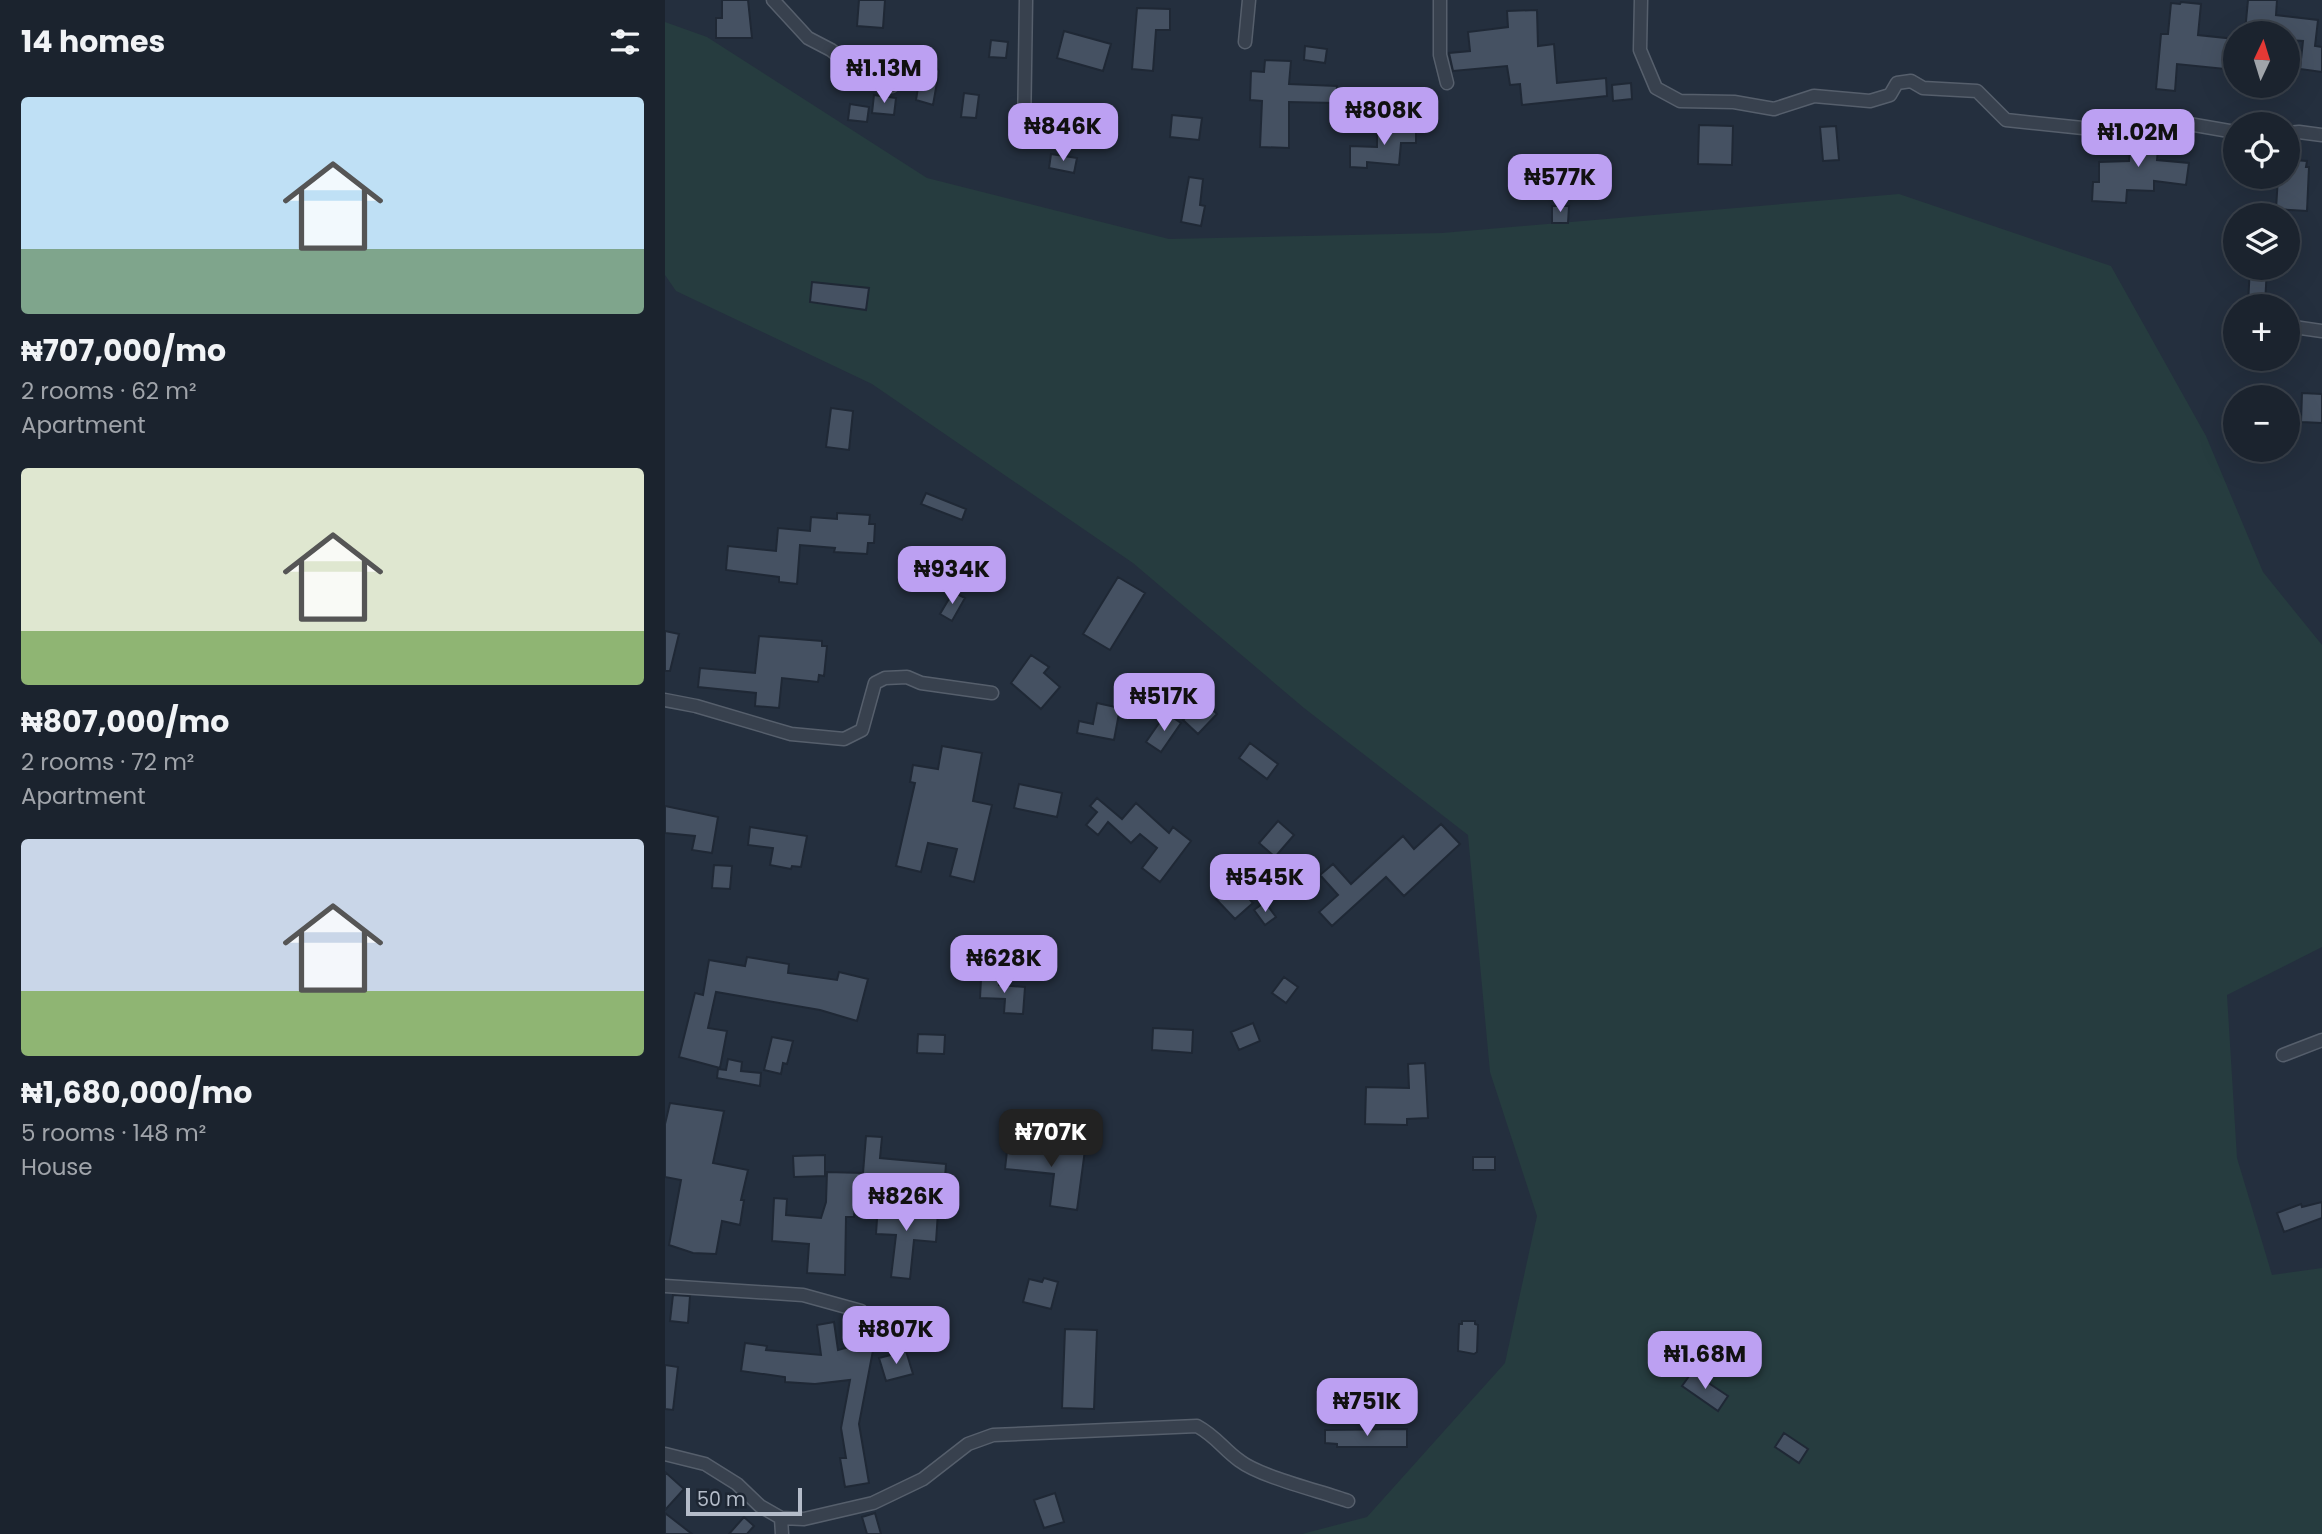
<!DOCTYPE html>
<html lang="en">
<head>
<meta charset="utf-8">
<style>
  :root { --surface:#1b232e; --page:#242b36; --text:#f1f3f6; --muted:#a0a4aa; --line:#39404a; --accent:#bca0f2 }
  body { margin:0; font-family:Poppins,sans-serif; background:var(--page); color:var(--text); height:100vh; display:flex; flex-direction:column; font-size:26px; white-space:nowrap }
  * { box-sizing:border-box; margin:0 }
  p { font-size:23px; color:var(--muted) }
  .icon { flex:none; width:38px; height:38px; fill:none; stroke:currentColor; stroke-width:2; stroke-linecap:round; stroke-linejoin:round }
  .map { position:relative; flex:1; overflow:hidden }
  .side { display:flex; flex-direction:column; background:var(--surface); width:665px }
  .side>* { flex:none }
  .needle { width:46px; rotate:4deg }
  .controls { position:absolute; left:1558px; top:21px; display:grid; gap:14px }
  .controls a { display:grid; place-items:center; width:77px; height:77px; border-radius:50%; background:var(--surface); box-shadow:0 7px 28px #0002,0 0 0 2px var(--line); font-size:35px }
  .scale { position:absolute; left:21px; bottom:18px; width:116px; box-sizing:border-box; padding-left:7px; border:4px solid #b4bcc9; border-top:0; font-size:19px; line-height:24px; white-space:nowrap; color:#b4bcc9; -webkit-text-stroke:5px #1d2633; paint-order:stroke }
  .price { position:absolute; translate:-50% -60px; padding:0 16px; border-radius:14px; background:var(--accent); color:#111; font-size:23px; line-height:46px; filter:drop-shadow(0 2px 4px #0008) }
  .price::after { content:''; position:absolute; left:50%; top:42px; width:21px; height:16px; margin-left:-10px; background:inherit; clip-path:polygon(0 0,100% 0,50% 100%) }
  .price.on { background:#222; color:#fff }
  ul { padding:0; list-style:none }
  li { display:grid; align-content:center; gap:14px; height:371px; padding:0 21px }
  li span { display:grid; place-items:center; height:217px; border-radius:7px; color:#555 }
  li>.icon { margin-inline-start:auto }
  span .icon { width:126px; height:126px; fill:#fffc; stroke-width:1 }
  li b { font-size:30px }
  h2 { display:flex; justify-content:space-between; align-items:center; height:84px; padding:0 21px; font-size:30px }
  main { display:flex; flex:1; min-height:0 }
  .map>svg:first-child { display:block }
</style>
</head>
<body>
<main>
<section class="side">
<h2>14 homes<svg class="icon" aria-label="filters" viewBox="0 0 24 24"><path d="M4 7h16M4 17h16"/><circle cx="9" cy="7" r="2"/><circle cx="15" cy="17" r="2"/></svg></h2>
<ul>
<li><span style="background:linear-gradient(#bfe0f5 70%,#7fa58c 0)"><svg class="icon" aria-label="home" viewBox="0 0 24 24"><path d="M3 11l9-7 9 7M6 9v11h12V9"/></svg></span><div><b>₦707,000/mo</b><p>2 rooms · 62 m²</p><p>Apartment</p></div></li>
<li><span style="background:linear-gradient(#dfe7d0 75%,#8fb573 0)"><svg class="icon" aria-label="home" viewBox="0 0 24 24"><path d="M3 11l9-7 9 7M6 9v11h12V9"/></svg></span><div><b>₦807,000/mo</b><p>2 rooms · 72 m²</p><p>Apartment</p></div></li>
<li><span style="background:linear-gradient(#c9d6e8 70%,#8fb573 0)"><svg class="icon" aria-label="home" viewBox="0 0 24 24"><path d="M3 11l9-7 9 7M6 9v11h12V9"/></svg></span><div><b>₦1,680,000/mo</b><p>5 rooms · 148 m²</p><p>House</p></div></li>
</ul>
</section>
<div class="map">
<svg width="1657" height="1534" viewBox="0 0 1657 1534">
  <rect width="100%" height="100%" fill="#242f3e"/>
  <!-- green -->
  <path fill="#263c3f" d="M0 22 42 37 262 178 504 239 777 233 1234 194 1446 266 1541 436 1598 572 1657 645V947L1562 995 1572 1158 1607 1275 1657 1268V1534H637L702 1517 840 1363 872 1216 825 1072 803 835 639 708 468 563 207 384 11 291 0 275Z"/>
  <!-- building -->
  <path fill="#455162" stroke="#1f2835" stroke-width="2" d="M57 0H83L87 38H51V18H57Z
    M194 0H220L218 28 192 26Z
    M1583 0H1612L1611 15 1653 20 1650 46 1657 47V72L1635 69 1638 41 1622 40V33L1580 32Z
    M1516 2 1536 4 1533 35 1570 39V70L1512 64 1510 91 1491 89 1496 34H1503L1506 3 1515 4Z
    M472 8 505 9V30H491L488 71 467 69Z
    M872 10 873 46 889 44 892 83 941 78 942 96 857 105 855 84 845 85 842 66 788 71 784 53 805 51 803 32 843 27 842 11Z
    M399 31 446 44 438 71 392 58Z
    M326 40 343 42 341 58 324 57Z
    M640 46 662 49 660 63 639 60Z
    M600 60 626 61 624 84 672 86 671 103 624 102V148L595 147 597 101 585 100 586 71 599 72Z
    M266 61 274 71 268 105 251 100 257 62Z
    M966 83 967 99 948 101 947 85Z
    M299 93 314 95 311 118 296 117Z
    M209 95 231 98 229 115 207 113Z
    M185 104 204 107 202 122 183 120Z
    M507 115 537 118 534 140 505 137Z
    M1034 125 1068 126 1067 165 1033 164Z
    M712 126H751V143H736L734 165 702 162V168L685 167V146L712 147Z
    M1171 126 1174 160 1158 161 1155 127Z
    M1467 127 1495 128 1492 160 1524 163 1521 185 1489 181V191L1462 190 1461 203 1427 201 1428 182H1434V162L1464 161Z
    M386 154 412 158 409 173 384 168Z
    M1629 160 1642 161 1641 167H1644L1642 211 1611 209 1613 177H1622V166H1629Z
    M524 177 538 179 535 205 540 206 536 226 516 222Z
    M887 206H904L903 223H887Z
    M1585 268H1602L1600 304 1583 303Z
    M147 282 204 288 201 310 145 302Z
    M1637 393 1657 394V423L1636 422Z
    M166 408 188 411 184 450 161 447Z
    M261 493 301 509 297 520 256 504Z
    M172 513 205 515 204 524H210L209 543H203L202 554 169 552 170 548 135 545 132 584 114 582V577L61 570 63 546 111 551 113 528 145 531 146 517 172 519Z
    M453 577 480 593 445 650 418 634Z
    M288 592 300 598 287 621 275 614Z
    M0 631 14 634 5 671H0Z
    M94 636 157 641V646H162L159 676 154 675 153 682 117 678 114 708 90 706 91 693 33 687 35 668 90 673Z
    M366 655 384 667 379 673 395 687 376 709 346 683Z
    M538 700 552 714 533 734 518 720Z
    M432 703 455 708 449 740 412 733 414 721 428 724Z
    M501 713 516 723 496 752 481 742Z
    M585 743 613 764 602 779 574 758Z
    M277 746 317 753 308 801 327 805 309 882 285 876 292 849 263 843 256 872 231 866 250 783 245 782 248 765 273 769Z
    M354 784 397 793 392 817 349 808Z
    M432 798 457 819 471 803 504 833 508 827 526 841 495 882 477 868 492 848 475 834 466 843 443 822 433 835 421 825 432 812 425 806Z
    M0 806 53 817 47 853 27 850 30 836 0 833Z
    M613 821 629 835 610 857 594 843Z
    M776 824 795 844 739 896 721 877 667 926 654 912 673 895 655 875 668 864 686 884 738 836 749 849Z
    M85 827 142 836 136 867 127 866 126 869 105 865 108 848 83 845Z
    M49 865 67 866 65 889 47 888Z
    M569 882 588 903 570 919 551 899Z
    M600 902 611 917 600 925 589 910Z
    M82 957 124 964 123 973 172 980 174 972 203 979 192 1021 155 1010 51 992 43 1028 62 1031 55 1068 14 1057 30 993 38 995 44 960 80 966Z
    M619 977 633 987 621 1003 607 993Z
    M316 979H334V985L360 987 358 1014 339 1013 340 999 315 998Z
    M588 1023 595 1041 574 1050 566 1032Z
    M488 1028 528 1030 527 1053 487 1050Z
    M253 1034 280 1035 279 1054 252 1053Z
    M107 1037 128 1041 122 1064 118 1063 116 1074 99 1070Z
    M63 1059 77 1062 76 1071 96 1073 95 1086 52 1078 53 1069 61 1070Z
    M760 1063 763 1118 742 1119V1125L700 1124 701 1087 744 1088 743 1064Z
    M5 1103 59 1111 48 1163 83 1170 76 1200H79L75 1225 57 1221 51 1254 28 1253 4 1245 16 1180 0 1177V1124Z
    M201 1136 217 1137 215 1158 281 1164 280 1178 222 1174 219 1199 191 1197 189 1217H181L180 1275 142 1273 144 1244 107 1241 109 1198 122 1199 121 1215 156 1218 161 1202 162 1172 198 1173Z
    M343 1142 420 1150 412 1210 385 1206 389 1174 340 1169Z
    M160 1155V1176L129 1177 128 1156Z
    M808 1157H830V1170H808Z
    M1657 1202V1218L1619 1232 1612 1213 1636 1204 1637 1207Z
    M213 1204 273 1212 271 1242 249 1240 245 1279 226 1277 231 1235 211 1234Z
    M379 1278 393 1282 386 1309 358 1302 364 1279 377 1282Z
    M8 1295 25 1296 23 1323 5 1321Z
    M797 1321H810V1324L813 1325 812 1352 809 1354 793 1351 794 1324H797Z
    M169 1322 173 1350 210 1340 194 1424 204 1483 180 1487 175 1458H181L176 1428 185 1380 150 1384 120 1382V1377L76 1371 80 1343 102 1346 101 1350 156 1355 152 1325Z
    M400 1329 432 1330 429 1409 397 1408Z
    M241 1351 248 1374 221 1381 214 1358Z
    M0 1365 13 1367 8 1410 0 1409Z
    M1027 1372 1063 1396 1053 1411 1017 1386Z
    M742 1429V1447H672V1444L660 1443V1430Z
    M1119 1433 1143 1449 1134 1463 1110 1447Z
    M0 1472 19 1489 0 1510Z
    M390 1493 399 1522 379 1528 369 1500Z
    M0 1513 27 1534H0Z
    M210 1513 216 1534H202L197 1517Z
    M79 1517 89 1526 82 1534H64Z"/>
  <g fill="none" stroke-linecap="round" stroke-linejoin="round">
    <!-- street casing -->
    <g stroke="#565f6c" stroke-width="15">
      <path id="street" d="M108 0 143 38 166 50 198 75 227 86
        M775 0V55L782 83
        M976 0 975 50 991 88 1015 101 1069 102 1109 109 1149 96 1205 101 1225 95 1232 83 1246 81 1258 88 1312 91 1341 120 1437 130 1461 118 1501 120 1570 132
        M580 42 584 0
        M359 132 361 0
        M1622 133 1634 132 1657 135
        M1622 326 1657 331
        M0 700 31 706 126 734 179 739 197 730 210 683 220 678 242 677 256 683 327 693
        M1618 1055 1657 1040
        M0 1286 138 1295 196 1311
        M0 1454 40 1464 72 1484 95 1506 116 1518 139 1519 208 1503 258 1479 303 1444 328 1435 532 1426C552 1437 558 1449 575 1461 596 1477 655 1491 683 1501
        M116 1518 117 1534"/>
    </g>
    <!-- street -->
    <use href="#street" stroke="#38414e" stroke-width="12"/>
  </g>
</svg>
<div class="controls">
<a><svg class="needle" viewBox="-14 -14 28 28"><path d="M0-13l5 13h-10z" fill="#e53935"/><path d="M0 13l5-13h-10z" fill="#a0a4aa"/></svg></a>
<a><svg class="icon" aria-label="locate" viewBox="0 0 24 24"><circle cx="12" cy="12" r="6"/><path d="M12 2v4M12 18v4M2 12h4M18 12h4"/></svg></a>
<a><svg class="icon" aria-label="layers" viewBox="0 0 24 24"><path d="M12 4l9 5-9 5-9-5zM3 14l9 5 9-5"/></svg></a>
<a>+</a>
<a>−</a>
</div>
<div class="scale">50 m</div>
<b class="price" style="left:219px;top:105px">₦1.13M</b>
<b class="price" style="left:719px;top:147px">₦808K</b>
<b class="price" style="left:398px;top:163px">₦846K</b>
<b class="price" style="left:1473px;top:169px">₦1.02M</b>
<b class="price" style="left:895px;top:214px">₦577K</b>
<b class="price" style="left:287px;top:606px">₦934K</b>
<b class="price" style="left:499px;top:733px">₦517K</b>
<b class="price" style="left:600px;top:914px">₦545K</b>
<b class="price" style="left:339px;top:995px">₦628K</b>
<b class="price on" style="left:386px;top:1169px">₦707K</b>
<b class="price" style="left:241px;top:1233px">₦826K</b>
<b class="price" style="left:231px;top:1366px">₦807K</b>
<b class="price" style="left:1040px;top:1391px">₦1.68M</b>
<b class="price" style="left:702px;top:1438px">₦751K</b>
</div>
</main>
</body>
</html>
